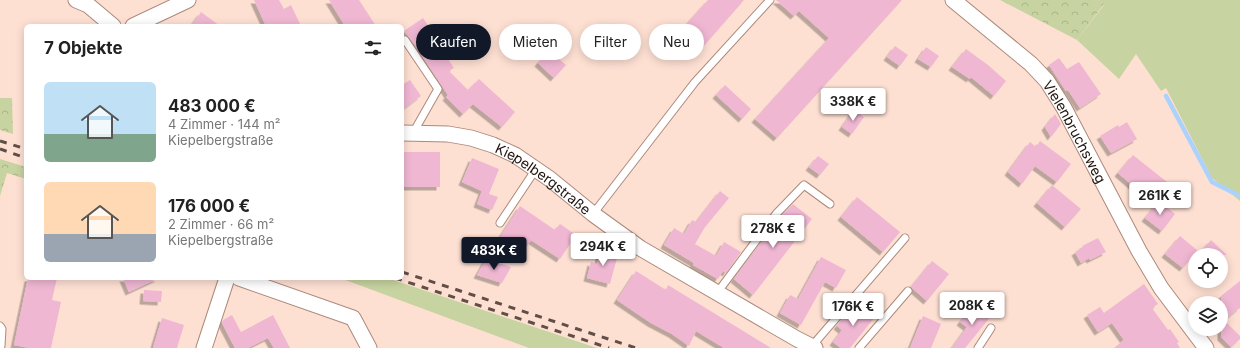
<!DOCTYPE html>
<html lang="de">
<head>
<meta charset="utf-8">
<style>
  :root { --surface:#fff; --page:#f6f6f6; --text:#222; --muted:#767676; --accent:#111827 }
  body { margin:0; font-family:Inter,sans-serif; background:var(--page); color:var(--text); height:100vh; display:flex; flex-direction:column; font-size:15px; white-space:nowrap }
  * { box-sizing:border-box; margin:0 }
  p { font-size:13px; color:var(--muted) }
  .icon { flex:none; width:22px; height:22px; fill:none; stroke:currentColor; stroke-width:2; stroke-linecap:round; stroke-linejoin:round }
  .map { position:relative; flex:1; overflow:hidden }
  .panel { position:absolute; left:24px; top:24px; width:380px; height:256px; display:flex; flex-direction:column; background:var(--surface); border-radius:6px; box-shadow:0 2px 10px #0003 }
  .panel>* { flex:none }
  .banner { position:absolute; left:416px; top:24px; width:380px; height:36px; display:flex; gap:8px }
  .buttons { position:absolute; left:1188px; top:248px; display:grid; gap:8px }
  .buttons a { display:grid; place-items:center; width:40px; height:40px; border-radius:50%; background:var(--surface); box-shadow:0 2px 10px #0003; font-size:20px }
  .price { position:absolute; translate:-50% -34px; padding:0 9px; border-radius:4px; background:#fff; color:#222; font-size:13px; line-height:26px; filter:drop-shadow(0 1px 2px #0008) }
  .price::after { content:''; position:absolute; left:50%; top:24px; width:12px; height:9px; margin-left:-6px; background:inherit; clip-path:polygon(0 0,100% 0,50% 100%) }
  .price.on { background:var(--accent); color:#fff }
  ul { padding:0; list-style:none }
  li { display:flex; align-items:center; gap:12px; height:100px; padding:0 20px }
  li span { display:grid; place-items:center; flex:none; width:112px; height:80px; border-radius:6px; color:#555 }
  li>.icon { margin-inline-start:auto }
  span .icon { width:48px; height:48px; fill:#fffc; stroke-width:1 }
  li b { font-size:17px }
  h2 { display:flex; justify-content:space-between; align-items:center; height:48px; padding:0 20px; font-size:17px }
  .pill { padding:0 14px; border-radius:18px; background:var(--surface); box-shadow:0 2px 10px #0003; font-size:14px; line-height:36px }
  .pill.on { background:var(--accent); color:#fff }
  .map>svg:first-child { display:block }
</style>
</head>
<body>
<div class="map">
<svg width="1240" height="348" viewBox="0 0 1240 348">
  <defs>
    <pattern id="forest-crowns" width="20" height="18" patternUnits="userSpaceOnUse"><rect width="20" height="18" fill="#c7d3a0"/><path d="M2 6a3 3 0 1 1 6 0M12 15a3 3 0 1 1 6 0" fill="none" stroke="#abb489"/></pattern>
    <filter id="shadow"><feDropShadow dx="-3.5" dy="3.5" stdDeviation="0" flood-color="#0004"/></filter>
  </defs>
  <rect width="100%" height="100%" fill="#fee0d3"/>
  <!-- grass -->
  <path fill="#c7d3a0" d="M1098 0H1240V201L1212 178 1166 88 1161 91 1136 54 1119 79 1077 40 1104 5Z
    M340 278H387L597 348H529Z"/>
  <!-- forest -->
  <path fill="url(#forest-crowns)" d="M1000 0H1098L1104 4 1077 40Z
    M0 98H12L13 134 0 130Z
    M0 159 26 167V179L7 173 0 196Z"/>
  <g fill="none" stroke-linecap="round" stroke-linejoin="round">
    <!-- stream -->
    <path stroke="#abd1fd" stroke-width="4.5" d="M1166 96 1212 182 1240 196"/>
  </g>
  <!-- building -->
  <path fill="#f0b7d2" filter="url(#shadow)" d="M254 0H279L284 9 291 5 301 26H266Z
    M329 0H359L376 26H345Z
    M708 0H744L695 56 674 38Z
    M776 0H902L777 138 755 119 829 38 799 11 794 16Z
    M201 12 220 26H191Z
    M423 18 439 42 446 37 457 54 448 59 454 68 449 71 468 90 479 79 515 112 502 127 473 104 463 114 446 97 448 95 415 45 404 31Z
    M895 46 908 55 900 66 887 57Z
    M926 47 939 56 931 67 918 59Z
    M966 49 988 65 1006 81 994 96 971 77 970 79 952 67Z
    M549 50 566 65 554 78 538 63Z
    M1059 58 1067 69 1079 62 1101 94 1080 108 1068 90 1066 91 1049 65Z
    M410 80 421 96 402 110V85Z
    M725 85 751 109 742 119 716 95Z
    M854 110 864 117 852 134 842 127Z
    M1055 114 1061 124 1051 137 1045 127Z
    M1127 122 1137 139 1111 153 1100 136 1118 125 1119 127Z
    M1040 141 1071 164 1057 182 1035 166 1022 184 1008 172 1030 142 1036 147Z
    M402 152H440V187H402Z
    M1133 155 1172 186 1155 205 1118 173Z
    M818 156 829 164 820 175 809 167Z
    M472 158 499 169 489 194 498 197 492 210 477 204 482 191 462 182Z
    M1052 185 1081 209 1065 227 1037 203Z
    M720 191 729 198 705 227 695 244 716 256 724 242 741 252 726 273 723 271 718 279 693 265 694 263 664 245 674 228 684 234 692 220 696 222Z
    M857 197 900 232 883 252 841 217Z
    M1159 201 1175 214 1162 231 1145 218Z
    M793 204 812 219 753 295 734 279 782 215Z
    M520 206 555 230 560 224 576 235 560 259 531 240 520 257 497 242Z
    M1180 236 1198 251 1183 268 1165 254Z
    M1098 238 1106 252 1090 260 1089 258 1081 263 1075 252 1083 247 1082 246Z
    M1211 240 1227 255H1197Z
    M601 249 618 254 610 284 587 278 591 262 597 264Z
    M821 257 846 270 836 288 825 282 801 325 780 313 790 295 798 299Z
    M486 259 511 267 502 283 477 275Z
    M932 261 949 274 927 301 911 287Z
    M636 271 666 290 668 285 771 348H724L696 331 689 346 672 334 651 323 617 300Z
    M28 278H57L52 300 61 302 51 348H30L14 345Z
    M123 278H159L129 292Z
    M1240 281V308L1224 320 1240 336V339L1231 347 1221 337V296Z
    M1144 284 1158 304 1152 308 1168 330 1170 329 1179 342 1177 343 1180 348H1114L1124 340 1112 323 1098 332 1087 315 1100 307 1104 313Z
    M144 290 162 291 161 302 143 301Z
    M856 303 874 318 850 348H841L833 342 842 330 837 326Z
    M975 304 991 316 965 348H952L967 327 960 322Z
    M232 315 241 332 273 315 290 348H274L268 338 248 348H235L222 323 223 320Z
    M923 316 941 324 931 348H910Z
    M162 318 184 325 177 348H153Z"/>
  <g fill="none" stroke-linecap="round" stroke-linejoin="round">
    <!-- service casing -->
    <g stroke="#ac897b" stroke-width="9">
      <path id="service" d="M405 40 438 89 413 133
        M593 214 695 82 770 0
        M500 223 536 169
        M717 293 776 214 804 185 830 204
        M0 326 2 329 1 346 0 348
        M812 346 905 238
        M859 348 908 291
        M978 348 991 328"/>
    </g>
    <!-- minor casing -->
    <g stroke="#ac897b" stroke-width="17">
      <g id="minor">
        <path d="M76 0 88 5 113 26"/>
        <path id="s1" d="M953 0 1031 64 1047 81 1064 108 1139 251 1161 288 1206 348"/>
        <path d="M133 26 188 0"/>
        <path id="s2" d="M402 133 448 134 471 138 493 145 515 155 550 179 593 214 640 248 797 339 815 348"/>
        <path d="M239 278 353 318 369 348"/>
        <path d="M204 348 227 278"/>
      </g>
    </g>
    <!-- service -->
    <use href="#service" stroke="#fff" stroke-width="7"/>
    <!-- minor -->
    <use href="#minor" stroke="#fff" stroke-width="15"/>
    <!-- rail -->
    <path stroke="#604e47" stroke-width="3" stroke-dasharray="7 7" stroke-linecap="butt" d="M0 141 26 149
      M0 149 26 158
      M402 272 636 348
      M395 278 609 348"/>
  </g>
  <g text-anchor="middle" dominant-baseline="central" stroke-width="3.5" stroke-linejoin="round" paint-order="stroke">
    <!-- street labels -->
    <g font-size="14" fill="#21140f" stroke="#fff">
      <text stroke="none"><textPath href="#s1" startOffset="182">Vielenbruchsweg</textPath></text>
      <text stroke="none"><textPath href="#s2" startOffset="153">Kiepelbergstraße</textPath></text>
    </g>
  </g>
</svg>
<div class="buttons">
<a><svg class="icon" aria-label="locate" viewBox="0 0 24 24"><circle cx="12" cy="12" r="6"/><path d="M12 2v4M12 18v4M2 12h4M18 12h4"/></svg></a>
<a><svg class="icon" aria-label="layers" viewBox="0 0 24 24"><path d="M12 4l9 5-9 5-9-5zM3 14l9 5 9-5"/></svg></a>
</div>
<b class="price" style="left:853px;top:122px">338K €</b>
<b class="price" style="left:1160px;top:216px">261K €</b>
<b class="price" style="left:773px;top:249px">278K €</b>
<b class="price" style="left:603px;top:267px">294K €</b>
<b class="price on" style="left:494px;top:271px">483K €</b>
<b class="price" style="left:972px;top:326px">208K €</b>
<b class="price" style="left:853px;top:327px">176K €</b>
<div class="banner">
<a class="pill on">Kaufen</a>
<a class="pill">Mieten</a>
<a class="pill">Filter</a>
<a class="pill">Neu</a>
</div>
<section class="panel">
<h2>7 Objekte<svg class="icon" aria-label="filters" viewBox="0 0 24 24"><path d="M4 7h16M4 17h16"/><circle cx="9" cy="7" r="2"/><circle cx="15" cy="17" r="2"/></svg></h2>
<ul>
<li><span style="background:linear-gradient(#bfe0f5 65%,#7fa58c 0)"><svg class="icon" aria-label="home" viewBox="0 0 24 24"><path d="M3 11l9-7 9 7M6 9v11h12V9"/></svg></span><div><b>483 000 €</b><p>4 Zimmer · 144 m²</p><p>Kiepelbergstraße</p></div></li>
<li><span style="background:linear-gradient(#ffd9b3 65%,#9aa5b1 0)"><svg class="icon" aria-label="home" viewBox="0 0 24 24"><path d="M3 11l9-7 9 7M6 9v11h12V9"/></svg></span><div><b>176 000 €</b><p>2 Zimmer · 66 m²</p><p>Kiepelbergstraße</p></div></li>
</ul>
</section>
</div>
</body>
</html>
